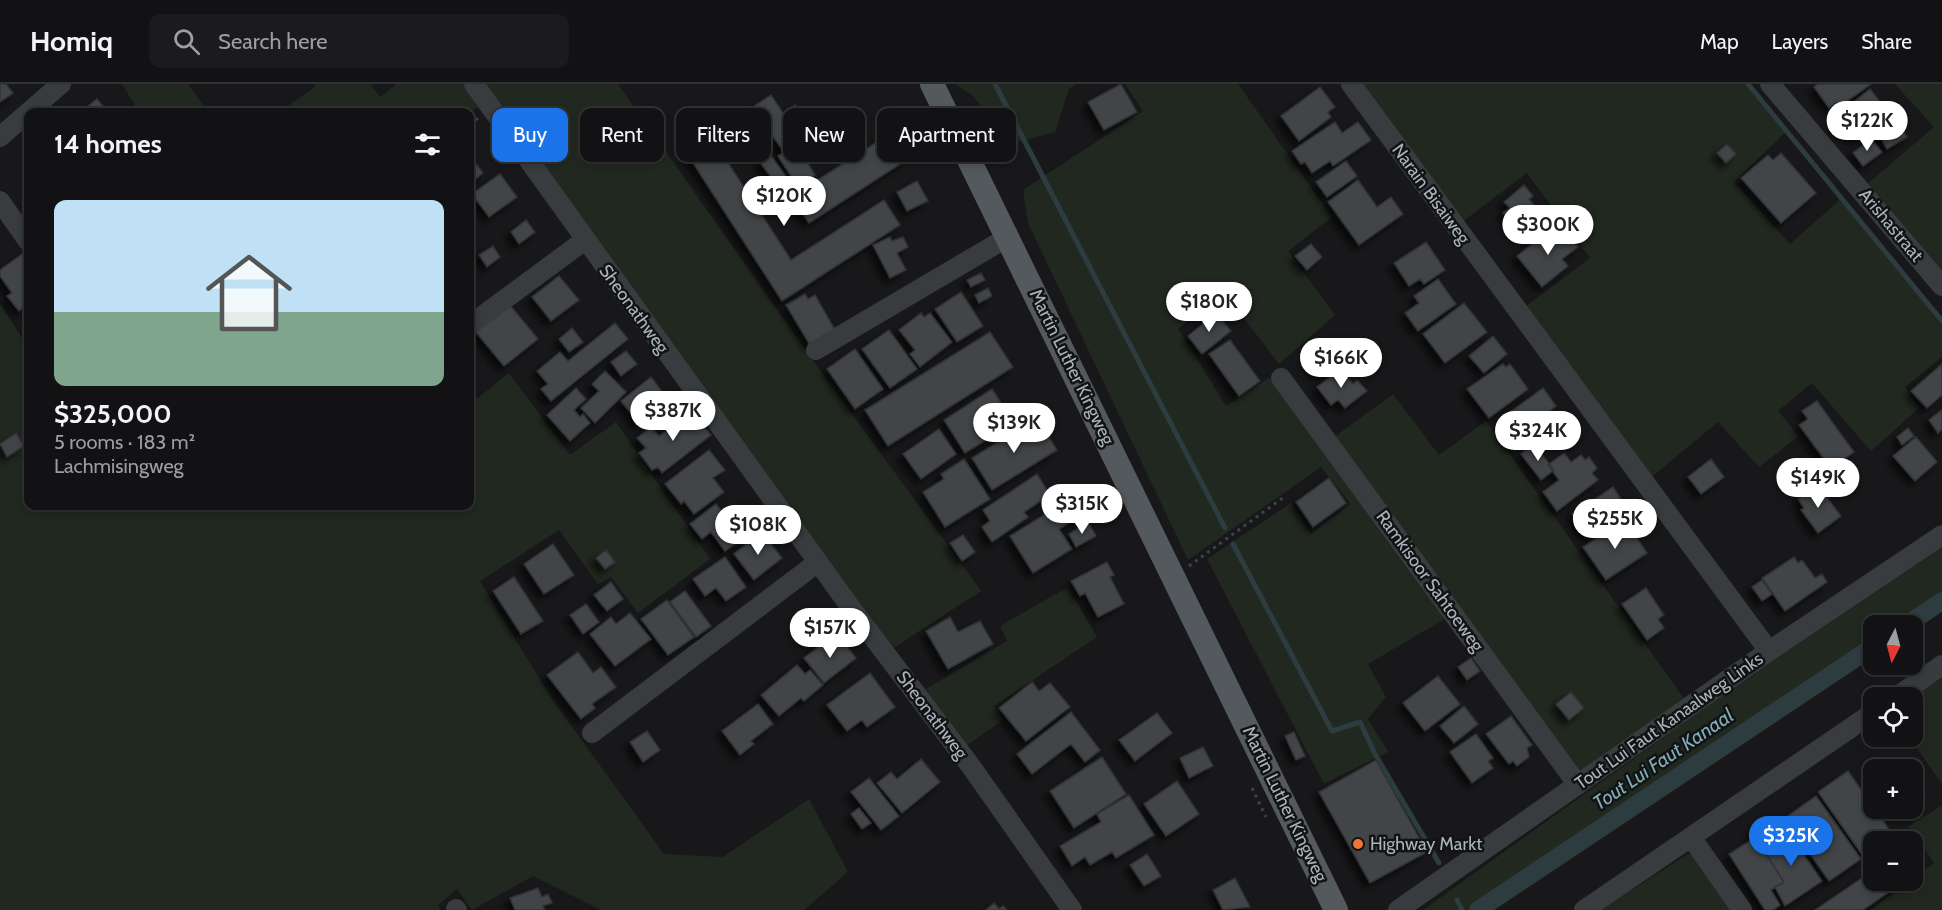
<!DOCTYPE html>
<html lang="en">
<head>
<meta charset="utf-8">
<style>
  :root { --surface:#121214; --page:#1b1b1d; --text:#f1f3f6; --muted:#9c9ea0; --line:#313234; --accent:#1a73e8 }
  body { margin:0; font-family:Cabin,sans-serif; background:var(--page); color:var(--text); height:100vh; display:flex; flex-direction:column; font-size:22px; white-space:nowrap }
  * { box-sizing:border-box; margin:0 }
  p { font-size:20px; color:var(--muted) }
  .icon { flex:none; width:33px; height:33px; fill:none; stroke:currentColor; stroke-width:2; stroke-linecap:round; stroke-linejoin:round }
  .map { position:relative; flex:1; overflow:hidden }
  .details { position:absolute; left:24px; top:24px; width:450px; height:402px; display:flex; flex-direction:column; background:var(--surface); border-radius:12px; box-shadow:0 3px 9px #0003,0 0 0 2px var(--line) }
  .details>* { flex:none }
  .top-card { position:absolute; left:492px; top:24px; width:570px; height:54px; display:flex; gap:12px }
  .needle { width:39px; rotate:186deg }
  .controls { position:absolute; left:1863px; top:531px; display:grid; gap:12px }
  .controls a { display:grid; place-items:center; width:60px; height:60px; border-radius:12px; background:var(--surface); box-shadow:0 3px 9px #0003,0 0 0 2px var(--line); font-size:30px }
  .price { position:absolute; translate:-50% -51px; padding:0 14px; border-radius:21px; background:#fff; color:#222; font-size:20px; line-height:39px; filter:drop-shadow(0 2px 3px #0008) }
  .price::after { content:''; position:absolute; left:50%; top:36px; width:18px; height:14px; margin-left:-9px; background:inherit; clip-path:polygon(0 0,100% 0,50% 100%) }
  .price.selected { background:var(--accent); color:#fff }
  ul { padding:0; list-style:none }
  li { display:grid; align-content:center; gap:12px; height:318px; padding:0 30px }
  li span { display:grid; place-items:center; height:186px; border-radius:12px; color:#555 }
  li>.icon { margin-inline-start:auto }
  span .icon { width:108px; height:108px; fill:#fffc; stroke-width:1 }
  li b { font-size:26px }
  h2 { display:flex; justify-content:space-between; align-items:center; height:72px; padding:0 30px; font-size:26px }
  .chip { padding:0 21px; border-radius:12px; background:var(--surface); box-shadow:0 3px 9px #0003,0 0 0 2px var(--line); font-size:21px; line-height:54px }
  .chip.selected { background:var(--accent); color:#fff }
  header { display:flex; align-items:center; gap:36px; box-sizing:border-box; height:84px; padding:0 30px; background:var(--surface); border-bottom:2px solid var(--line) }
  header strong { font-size:28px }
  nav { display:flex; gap:33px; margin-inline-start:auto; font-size:21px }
  .search { width:420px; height:54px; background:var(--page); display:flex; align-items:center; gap:15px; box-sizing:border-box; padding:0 21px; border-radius:12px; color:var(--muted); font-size:22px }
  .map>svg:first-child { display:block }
</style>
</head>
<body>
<header>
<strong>Homiq</strong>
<div class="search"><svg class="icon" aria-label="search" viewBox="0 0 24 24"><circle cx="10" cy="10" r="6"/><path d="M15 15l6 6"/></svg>Search here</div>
<nav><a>Map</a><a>Layers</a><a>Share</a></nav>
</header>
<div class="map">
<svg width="1942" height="826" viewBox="0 0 1942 826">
  <defs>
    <filter id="shadow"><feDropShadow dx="-5.5" dy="5.5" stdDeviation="3" flood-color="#0009"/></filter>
  </defs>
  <rect width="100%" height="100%" fill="#18181a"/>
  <!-- green -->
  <path fill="#21281f" d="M122 0H188L208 28H139Z
    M315 0H370L380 13 397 0H466L481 21 470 29 279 28 316 2Z
    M483 0H618L807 268 981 507 892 565Z
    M955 0H1076L1069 5 1055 48 1018 58 1007 55 973 12Z
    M1125 0H1238L1332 133 1288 167 1335 231 1279 280 1240 229 1230 238 1214 216 1178 245 1226 322 1269 294 1362 414 1448 533 1368 580 1386 613 1368 635 1388 668 1324 700 1207 475 1291 419 1311 450 1351 420 1321 383 1188 476 1028 139 1023 106 1143 27Z
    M1362 0H1748L1787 47 1734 98 1790 160 1842 114 1942 237V273L1905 303 1919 324 1871 367 1812 299 1778 327 1799 352 1759 383 1718 338 1648 396 1522 225 1590 174 1527 89 1462 138Z
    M1895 0H1942V189L1865 102 1934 43Z
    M0 220 28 263V422H470V320L509 289 570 371 616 338 710 475 638 529 611 493 598 500 559 446 480 497 552 615 664 770 723 773 809 715 848 788 804 826H601L533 792 472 826 457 805 438 821 441 826H0Z
    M1393 310 1439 371 1486 337 1685 616 1579 691 1333 354Z
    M1942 462V517L1905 541 1874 542 1873 562 1478 826H1423L1774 574Z
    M1068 503 1097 553 994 622 1003 636 966 662 924 606 1007 557 1000 542Z
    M1942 594V700L1909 653 1912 652V613Z
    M1942 721V826H1870L1934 779 1908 743Z
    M1688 770 1694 771 1731 826H1601Z"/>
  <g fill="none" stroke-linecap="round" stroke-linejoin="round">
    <!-- stream -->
    <path stroke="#2d3c3e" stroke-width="5" d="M995 0 1225 444
      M1748 0 1942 237
      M1233 460 1332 647 1360 638 1375 670 1439 779
      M1457 816 1462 826"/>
    <!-- canal -->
    <path stroke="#2d3c3e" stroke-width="18" d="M1905 542 1942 517
      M1478 826 1874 562"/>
  </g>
  <!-- building -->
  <path fill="#424447" stroke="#323336" stroke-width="1.5" filter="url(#shadow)" d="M0 0H6L13 9 0 18Z
    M1121 0 1137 28 1104 46 1088 18Z
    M1818 0H1871L1839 23 1836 19 1829 24 1814 3Z
    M1320 3 1335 23 1328 28 1331 33 1299 57 1281 32Z
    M1870 5 1888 28 1855 54 1837 31Z
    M771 11 783 29 795 21 807 38 812 35 825 54 809 65 815 73 806 76 815 91 798 103 778 72 784 68 765 41 760 44 748 26Z
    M97 15 108 28H80Z
    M1897 36 1907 53 1887 65 1877 47Z
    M1335 38 1342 49 1358 38 1371 56 1333 82 1330 77 1312 89 1305 78 1301 80 1292 67Z
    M702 49 709 60 714 57 791 176 884 116 900 141 782 217 686 68 693 64 689 57Z
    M888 51 905 77 809 139 791 113Z
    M1871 55 1882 68 1863 82 1853 69Z
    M1727 60 1736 70 1726 79 1717 69Z
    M769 69 795 105 785 112 759 77Z
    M1781 69 1816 109 1781 139 1741 94 1768 71 1773 76Z
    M470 72 483 89 470 99Z
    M1346 77 1357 92 1327 113 1316 98Z
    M500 90 517 113 489 133 472 110Z
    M1358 96 1377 123 1391 113 1403 130 1359 161 1328 118Z
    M917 97 928 117 907 127 897 108Z
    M1524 101 1533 112 1529 115 1542 130 1520 149 1503 129 1510 124 1504 118Z
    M526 136 535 148 519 160 511 148Z
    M1563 144 1578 163 1562 175 1568 182 1542 203 1517 172 1544 150 1549 155Z
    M890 153 892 157 903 153 908 163 897 169 906 186 890 194 873 161Z
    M1426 158 1445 186 1424 200 1420 195 1409 202 1394 179Z
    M1311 160 1322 173 1307 186 1295 172Z
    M493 162 500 173 487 183 479 171Z
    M25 168 28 172V220L19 227 7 212 12 209 0 192V186Z
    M981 189 985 196 971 203 967 196Z
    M559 192 579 216 551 237 532 213Z
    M1438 195 1456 220 1418 247 1405 229 1419 219 1414 212Z
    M988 204 992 212 979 219 975 211Z
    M961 208 983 242 957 258 935 225Z
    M805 210 808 215 815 211 835 246 810 261 786 221Z
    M1464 219 1487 248 1445 279 1423 250Z
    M509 220 538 255 504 282 475 247Z
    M921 229 924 233 930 229 952 258 920 283 910 270 915 266 899 246Z
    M1216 229 1231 247 1202 270 1188 252Z
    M615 239 628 255 551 317 541 305 548 300 537 287 560 268 568 277Z
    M572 244 583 258 569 268 559 255Z
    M889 246 917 285 890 304 862 265Z
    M990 248 1013 283 888 362 865 326Z
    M1493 252 1507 270 1484 289 1469 272Z
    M1230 256 1260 297 1239 312 1209 270Z
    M1330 260 1342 274 1321 292 1309 278Z
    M855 265 883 305 855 325 827 285Z
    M626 267 637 280 621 292 611 278Z
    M1503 280 1506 283 1510 280 1528 305 1489 334 1467 305Z
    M1942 280V311L1927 324 1911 307Z
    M1341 285 1353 300 1357 296 1367 307 1345 324 1338 316 1331 321 1317 303Z
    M605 287 626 308 595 339 581 324 599 307 592 300Z
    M651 293 664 310 649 321 645 316 630 328 621 317Z
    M576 304 586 315 574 326 580 333 583 330 590 339 570 357 547 331Z
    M1543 304 1556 322 1544 332 1548 338 1513 364 1499 345 1509 337 1505 332Z
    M992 305 1014 339 965 369 944 336Z
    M1817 317 1854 368 1838 379 1834 374 1827 379 1799 341 1808 335 1802 327Z
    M645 319 653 330 638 340 631 329Z
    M691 326 711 351 662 389 658 383 652 386 639 369 646 364 637 354 651 343 659 352Z
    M1942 326V345L1938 349 1929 336Z
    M1037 334 1057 366 992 406 972 374Z
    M1908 344 1914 352 1902 361 1897 353Z
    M939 345 956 370 921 395 903 370Z
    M16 349 24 362 7 373 0 360Z
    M1916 353 1937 378 1915 397 1893 372Z
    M1534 360 1554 386 1541 396 1521 370Z
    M709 366 725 386 713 394 724 408 694 430 684 417 681 420 665 400Z
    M1564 369 1571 378 1581 371 1585 376 1589 373 1597 384 1592 389 1598 396 1557 427 1543 408 1559 396 1548 381Z
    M964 375 990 415 945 443 923 408 944 395 941 390Z
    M1711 375 1724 393 1701 410 1688 393Z
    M1037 390 1050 411 1024 428 1028 433 992 458 982 443 990 437 983 426Z
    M1329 394 1346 419 1313 443 1296 418Z
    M1817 400 1841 432 1818 449 1801 426 1804 424 1798 415Z
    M1613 403 1628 426 1587 453 1572 430Z
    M1076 411 1087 428 1059 445 1072 465 1033 489 1010 452Z
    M716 420 743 455 725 467 711 448 702 455 690 440Z
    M1625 436 1647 469 1606 496 1583 463Z
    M1088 438 1096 452 1076 463 1069 450Z
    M762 448 782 474 754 496 734 470Z
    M963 451 975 468 962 477 950 459Z
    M553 460 574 491 544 510 524 480Z
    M606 466 615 478 605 485 596 474Z
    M725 473 746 503 726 517 716 504 705 512 693 495Z
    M1794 473 1798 479 1802 476 1815 494 1822 490 1827 498 1785 527 1762 494Z
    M1107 478 1114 491 1110 493 1124 520 1098 533 1085 509 1080 512 1071 497Z
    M514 493 543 537 521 550 493 507Z
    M1762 496 1772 510 1762 517 1752 503Z
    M611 498 623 515 607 527 594 511Z
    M1646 504 1664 531 1658 535 1664 544 1647 556 1622 520Z
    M685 507 711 542 696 553 670 518Z
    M667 516 694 553 668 571 641 535Z
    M586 520 599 538 583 550 570 531Z
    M630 529 651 555 615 582 590 550 611 533 616 540Z
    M950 533 958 548 980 537 993 560 948 585 926 547Z
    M832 552 841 563 845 560 856 574 824 599 804 574Z
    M578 568 593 589 601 583 616 603 592 620 595 624 581 635 547 591Z
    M1471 574 1480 587 1467 596 1458 583Z
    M797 581 805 590 810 586 823 601 804 617 801 614 779 632 761 611Z
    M870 589 895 623 867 643 862 636 847 647 827 621Z
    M1438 592 1460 620 1425 647 1403 619Z
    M1032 598 1039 607 1050 599 1070 623 1026 657 999 624Z
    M1571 608 1584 624 1569 636 1556 620Z
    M758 620 773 640 751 657 754 660 740 671 722 647Z
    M1464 622 1478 640 1454 659 1440 642Z
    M1071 628 1100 666 1085 678 1071 660 1032 690 1017 670Z
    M1157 629 1172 649 1135 677 1119 656Z
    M1511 632 1532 661 1527 664 1529 673 1517 682 1513 677 1509 680 1486 650Z
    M647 647 660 666 643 678 630 658Z
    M1294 648 1305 672 1296 676 1285 652Z
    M1476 650 1493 674 1488 677 1493 684 1472 699 1450 668Z
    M1203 663 1213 682 1189 694 1180 674Z
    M1102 673 1126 710 1074 744 1050 707Z
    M921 675 940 698 902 729 877 699 891 688 897 695Z
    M1376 676 1427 768 1370 799 1319 708Z
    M1848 687 1893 751 1884 758H1874V765L1863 772 1818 708Z
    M1912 693 1925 710 1912 718Z
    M869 694 899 732 881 746 851 708Z
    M1177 697 1199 730 1166 752 1144 720Z
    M1129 711 1154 751 1116 774 1112 768 1090 781 1085 773 1072 782 1060 762 1101 738 1097 730Z
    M1816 712 1861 775 1829 797 1785 734Z
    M1912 719 1918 727 1908 733 1904 727 1894 734 1888 724H1912Z
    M859 724 871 739 862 745 851 730Z
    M1761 741 1769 754 1765 757 1771 767 1766 770 1784 798 1771 806 1780 821 1773 826H1765L1729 770 1756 753 1752 747Z
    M1784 742 1822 797 1785 822 1775 803 1784 798 1766 770 1771 767 1765 757Z
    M1147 770 1161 792 1144 802 1130 781Z
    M1874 786V796H1906L1863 826H1815Z
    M1235 794 1250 823 1223 826 1213 806Z
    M538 804 542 813 548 810 552 819 543 822 545 826H515L510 814Z
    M994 819 999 825 1003 822 1007 826H986Z"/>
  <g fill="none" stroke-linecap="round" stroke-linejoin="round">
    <!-- path -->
    <path stroke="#3e4346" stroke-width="3" stroke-dasharray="3 4.5" stroke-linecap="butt" d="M470 41 478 34
      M1189 482 1284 413
      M1252 704 1266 733"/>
    <!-- minor -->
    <path stroke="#383c3f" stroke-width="20" d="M474 0 851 524 970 681 1072 826
      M1351 0 1769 567
      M1770 0 1942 202
      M0 53 61 0
      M0 117 28 157
      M470 241 585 156
      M816 266 1008 153
      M1281 294 1578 701
      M1895 614 1942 581
      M592 649 818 478
      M1691 753 1742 826
      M456 825 457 826
      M1398 826 1769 567 1942 451
      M1584 826 1874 628"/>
    <!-- major -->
    <path stroke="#54595e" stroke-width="24" d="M932 0 1336 826"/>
  </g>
  <!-- markers -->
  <circle fill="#f37536" stroke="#121315" stroke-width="2" cx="1358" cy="760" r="6"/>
  <g text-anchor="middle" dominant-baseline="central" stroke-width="5" stroke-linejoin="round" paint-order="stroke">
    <!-- street labels -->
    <g font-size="18" fill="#aab4b9" stroke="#121315">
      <text transform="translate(1431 110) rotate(54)">Narain Bisaiweg</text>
      <text transform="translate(1891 141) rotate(50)">Arishastraat</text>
      <text transform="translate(634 225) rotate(54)">Sheonathweg</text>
      <text transform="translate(1072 283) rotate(64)">Martin Luther Kingweg</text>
      <text transform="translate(1430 497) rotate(54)">Ramkisoor Sahtoeweg</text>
      <text transform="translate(932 631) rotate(53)">Sheonathweg</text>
      <text transform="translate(1669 637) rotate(-35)">Tout Lui Faut Kanaalweg Links</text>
      <text transform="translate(1285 720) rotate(64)">Martin Luther Kingweg</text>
    </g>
    <!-- poi labels -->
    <g font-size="18" fill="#aab4b9" stroke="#121315" text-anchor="start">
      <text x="1370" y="760">Highway Markt</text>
    </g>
    <!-- water labels -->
    <g font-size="20" font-style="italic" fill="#81adb4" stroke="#121315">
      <text transform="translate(1663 675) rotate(-34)">Tout Lui Faut Kanaal</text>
    </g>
  </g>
</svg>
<div class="controls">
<a><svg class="needle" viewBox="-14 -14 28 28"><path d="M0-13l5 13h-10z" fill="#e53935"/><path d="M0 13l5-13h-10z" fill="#9c9ea0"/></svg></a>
<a><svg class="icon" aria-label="locate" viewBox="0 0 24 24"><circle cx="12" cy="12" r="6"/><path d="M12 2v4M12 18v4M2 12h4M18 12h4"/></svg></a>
<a>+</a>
<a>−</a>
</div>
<b class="price" style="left:1867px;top:68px">$122K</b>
<b class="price" style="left:784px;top:143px">$120K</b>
<b class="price" style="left:1548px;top:172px">$300K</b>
<b class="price" style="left:1209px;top:249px">$180K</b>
<b class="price" style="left:1341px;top:305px">$166K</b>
<b class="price" style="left:673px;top:358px">$387K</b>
<b class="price" style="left:1014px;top:370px">$139K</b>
<b class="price" style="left:1538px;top:378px">$324K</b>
<b class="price" style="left:1818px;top:425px">$149K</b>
<b class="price" style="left:1082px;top:451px">$315K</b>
<b class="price" style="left:1615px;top:466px">$255K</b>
<b class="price" style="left:758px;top:472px">$108K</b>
<b class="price" style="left:830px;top:575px">$157K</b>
<b class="price selected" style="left:1791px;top:783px">$325K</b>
<div class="top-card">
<a class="chip selected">Buy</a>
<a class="chip">Rent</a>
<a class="chip">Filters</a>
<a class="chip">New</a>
<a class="chip">Apartment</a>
</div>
<section class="details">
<h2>14 homes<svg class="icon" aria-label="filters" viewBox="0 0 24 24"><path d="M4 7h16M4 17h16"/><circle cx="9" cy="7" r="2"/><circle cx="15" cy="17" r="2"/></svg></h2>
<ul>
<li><span style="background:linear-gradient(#bfe0f5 60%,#7fa58c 0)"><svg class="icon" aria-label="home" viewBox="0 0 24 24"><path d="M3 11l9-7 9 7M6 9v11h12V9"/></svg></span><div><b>$325,000</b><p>5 rooms · 183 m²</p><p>Lachmisingweg</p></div></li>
</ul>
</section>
</div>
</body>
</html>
